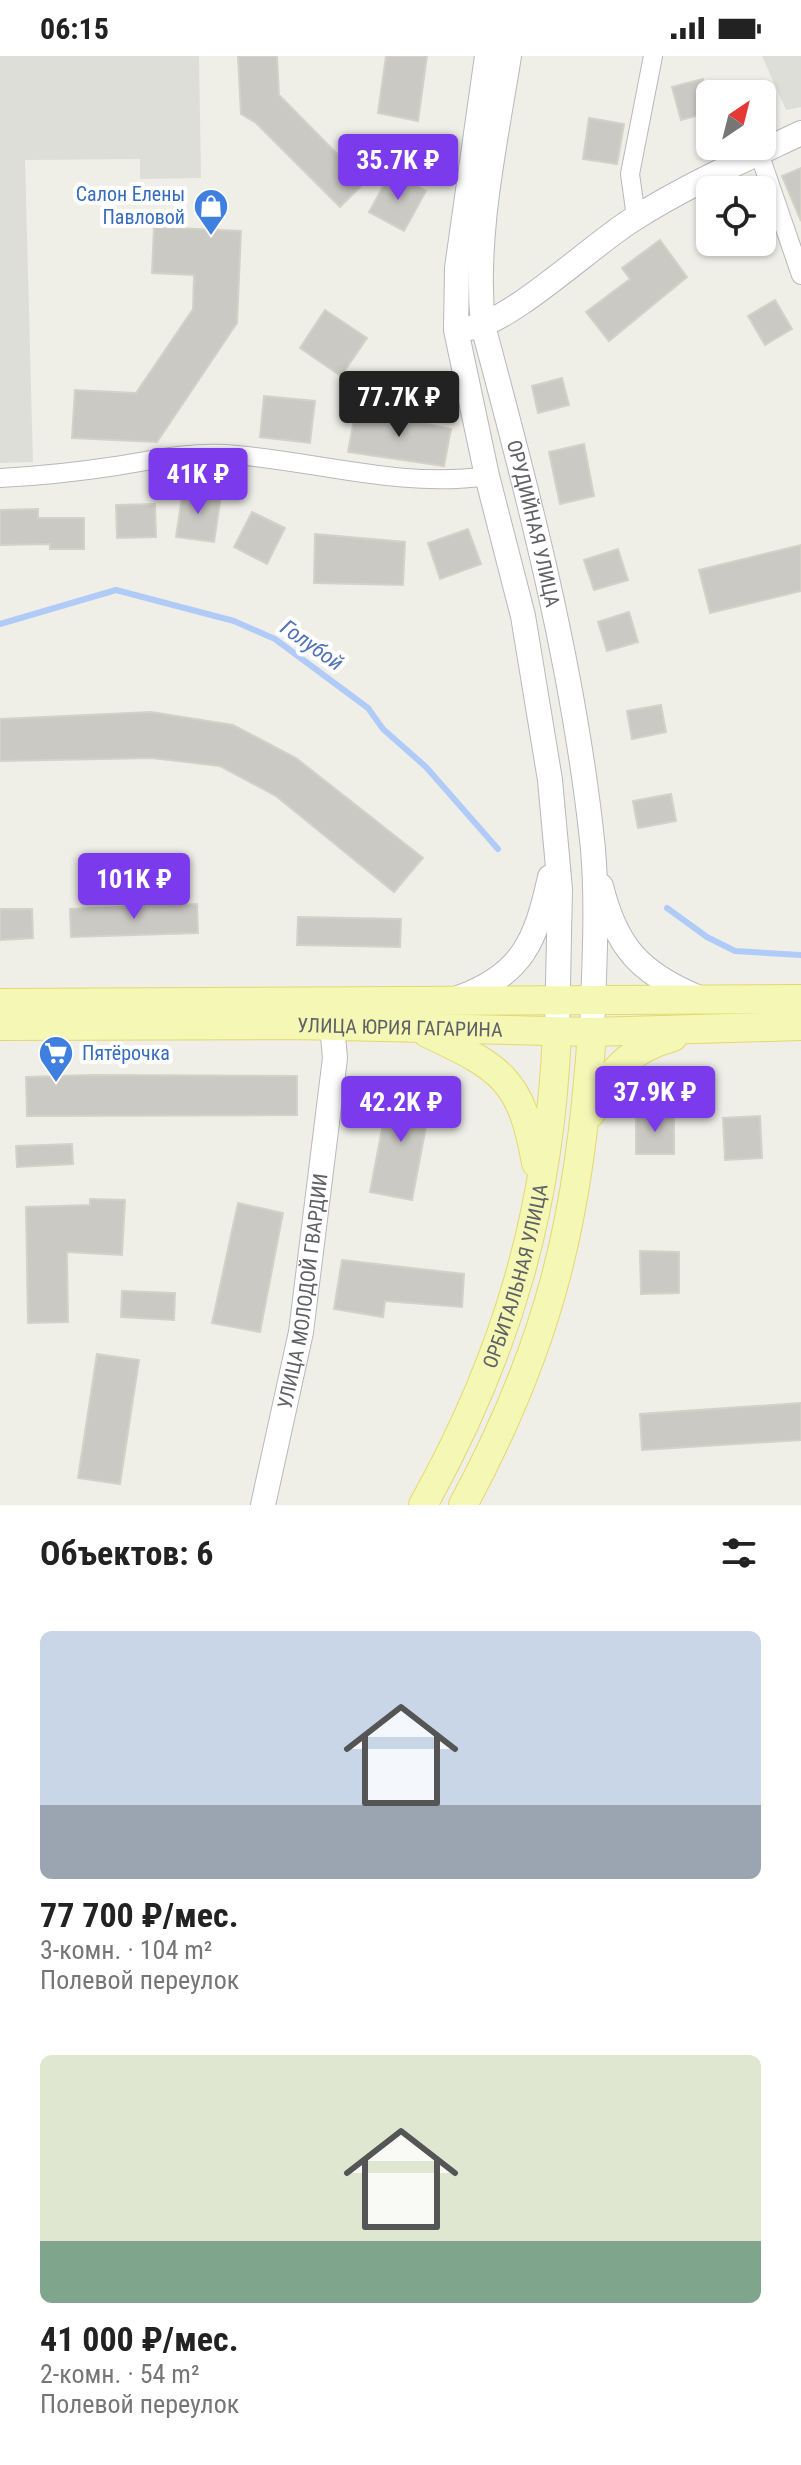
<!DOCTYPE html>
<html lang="ru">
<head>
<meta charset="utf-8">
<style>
  :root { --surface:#fff; --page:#f2f2f2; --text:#222; --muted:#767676; --accent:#7c3aed }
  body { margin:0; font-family:"Roboto Condensed",sans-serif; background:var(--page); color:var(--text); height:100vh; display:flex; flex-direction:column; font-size:30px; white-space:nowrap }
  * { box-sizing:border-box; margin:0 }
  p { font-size:26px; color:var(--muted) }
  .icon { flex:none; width:44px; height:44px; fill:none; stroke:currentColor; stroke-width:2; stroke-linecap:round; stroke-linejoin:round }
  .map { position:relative; height:1449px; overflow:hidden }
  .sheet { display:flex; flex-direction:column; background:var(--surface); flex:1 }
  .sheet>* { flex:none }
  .needle { width:52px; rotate:35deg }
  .tools { position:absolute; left:696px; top:24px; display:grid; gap:16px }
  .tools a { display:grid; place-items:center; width:80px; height:80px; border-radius:12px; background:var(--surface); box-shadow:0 2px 6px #0004; font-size:40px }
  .price { position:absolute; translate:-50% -68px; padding:0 18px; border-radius:8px; background:var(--accent); color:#fff; font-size:26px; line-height:52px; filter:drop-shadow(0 2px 4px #0008) }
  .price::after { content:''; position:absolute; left:50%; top:48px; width:24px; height:18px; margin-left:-12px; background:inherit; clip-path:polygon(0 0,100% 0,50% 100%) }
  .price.active { background:#222; color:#fff }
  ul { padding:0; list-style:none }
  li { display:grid; align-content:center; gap:16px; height:424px; padding:0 40px }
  li span { display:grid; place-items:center; height:248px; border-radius:12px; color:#555 }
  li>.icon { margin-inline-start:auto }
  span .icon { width:144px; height:144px; fill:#fffc; stroke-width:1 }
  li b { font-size:34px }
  h2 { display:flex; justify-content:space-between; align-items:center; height:96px; padding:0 40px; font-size:34px }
  .status { display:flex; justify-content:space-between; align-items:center; height:56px; padding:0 40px; background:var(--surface); direction:ltr }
  .status svg { height:22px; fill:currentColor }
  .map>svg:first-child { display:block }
</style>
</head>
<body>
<div class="status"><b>06:15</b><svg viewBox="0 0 49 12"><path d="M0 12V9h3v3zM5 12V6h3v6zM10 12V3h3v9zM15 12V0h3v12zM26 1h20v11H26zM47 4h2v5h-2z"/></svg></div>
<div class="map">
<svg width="801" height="1449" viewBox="0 0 801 1449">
  <rect width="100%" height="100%" fill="#efefe8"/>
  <!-- industrial -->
  <path fill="#deded9" d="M0 0H199L201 122 140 123V103L25 104 33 406 0 407Z
    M762 0H801V51L786 54Z"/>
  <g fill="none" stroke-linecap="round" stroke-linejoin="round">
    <!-- stream -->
    <path stroke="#b0cbf7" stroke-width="6" d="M0 568 116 534 234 565 275 583 368 652 383 673 426 711 498 793
      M667 852 707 881 735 895 801 899"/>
  </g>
  <!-- building -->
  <path fill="#cbc9c4" stroke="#d4d2c6" stroke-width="2" d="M238 0H277L279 39 365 126 340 151 256 67 241 58Z
    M386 0H427L418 65 378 57Z
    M703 23 710 56 681 64 672 31Z
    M589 62 624 68 617 108 583 103Z
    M801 112V165L782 120Z
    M391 116 426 135 404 175 369 156Z
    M154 171 241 175 237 267 157 386 72 382 75 334 136 337 193 253 194 219 152 217Z
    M660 184 687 221 609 285 586 256 630 223 622 212Z
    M775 244 792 273 765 289 748 260Z
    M325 254 367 282 341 320 300 292Z
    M562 322 569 349 538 357 532 330Z
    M264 340 315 345 310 387 260 381Z
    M356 353 451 373 444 410 348 396Z
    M584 388 594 440 560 448 549 396Z
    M183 434 221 440 214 486 176 481Z
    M155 448 156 481 117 482 116 449Z
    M38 453V462H84V493H50V488L0 489V454Z
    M252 456 285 472 267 508 234 491Z
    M468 473 481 508 440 523 428 487Z
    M315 478 405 486 403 529 314 527Z
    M801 489V535L710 557 699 514Z
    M618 493 628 524 594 534 584 504Z
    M629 556 638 586 607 595 598 566Z
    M661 649 666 676 632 683 627 655Z
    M151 656 233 669 296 702 423 802 394 836 276 740 220 710 152 702 0 705V663Z
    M671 738 676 765 638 772 633 745Z
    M197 848 198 877 71 881 70 853Z
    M0 853H32L33 882 0 884Z
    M298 861 401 863 400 891 297 889Z
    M93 1019 297 1020V1059L27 1060 26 1021Z
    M390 1031 432 1039 412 1144 370 1136Z
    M674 1058V1098H636V1059Z
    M760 1060 762 1102 725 1104 723 1062Z
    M72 1088 73 1108 17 1111 16 1090Z
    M90 1143 125 1144 122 1199 67 1196 68 1266 28 1267 26 1151 90 1149Z
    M238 1147 283 1157 260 1276 212 1267Z
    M640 1195 679 1196V1237L641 1238Z
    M342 1204 464 1218 462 1251 385 1245 383 1261 334 1253Z
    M122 1235 175 1237 174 1264 121 1261Z
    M97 1298 139 1304 120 1428 78 1422Z
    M801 1347V1384L642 1394 640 1358Z"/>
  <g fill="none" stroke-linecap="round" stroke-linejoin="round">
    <!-- street casing -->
    <g stroke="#b7b8bc" stroke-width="20">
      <path id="street" d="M759 97 801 219
        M636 161 630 118 653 0
        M0 422C39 420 77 416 116 410 153 404 188 396 225 398 313 404 399 433 487 420"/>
    </g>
    <!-- secondary casing -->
    <g stroke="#b6b8bd" stroke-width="26">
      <g id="secondary">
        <path d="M487 0 457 212 456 274 487 420 523 560 550 724 560 833 557 976"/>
        <path id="s1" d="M509 0C495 89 474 180 483 270 529 440 575 617 593 793 598 853 594 916 592 976"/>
        <path d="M470 272C511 266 592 189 632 164 685 130 744 104 801 77"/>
        <path d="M601 830C616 891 640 917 697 941"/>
        <path d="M458 942C523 919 536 884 550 821"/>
        <path id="s2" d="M263 1449 301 1276 335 1002 332 970"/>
      </g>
    </g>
    <!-- primary casing -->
    <g stroke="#e3d96c" stroke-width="30">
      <g id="primary">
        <path d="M0 947 801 943"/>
        <path id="s3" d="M0 970 296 969 592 976 801 970"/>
        <path d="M427 977C501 1012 521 1022 536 1107"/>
        <path d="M591 1057C607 1016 630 993 673 981"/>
        <path id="s4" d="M423 1449C508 1297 550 1150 557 976"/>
        <path d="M463 1449C552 1284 579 1161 592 976"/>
      </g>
    </g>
    <!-- street -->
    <use href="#street" stroke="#fff" stroke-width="18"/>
    <!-- secondary -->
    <use href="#secondary" stroke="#fff" stroke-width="24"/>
    <!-- primary -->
    <use href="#primary" stroke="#f5f7b5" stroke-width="28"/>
  </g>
  <!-- icons -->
  <defs>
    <g id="shop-pin" transform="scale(1.8)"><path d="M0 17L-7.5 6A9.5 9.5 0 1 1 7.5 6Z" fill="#3f7fe0" stroke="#fff"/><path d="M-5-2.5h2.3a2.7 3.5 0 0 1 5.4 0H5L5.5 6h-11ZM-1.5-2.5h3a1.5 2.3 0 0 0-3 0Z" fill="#fff"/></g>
    <g id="supermarket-pin" transform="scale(1.8)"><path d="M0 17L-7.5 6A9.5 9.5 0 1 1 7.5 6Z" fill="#3f7fe0" stroke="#fff"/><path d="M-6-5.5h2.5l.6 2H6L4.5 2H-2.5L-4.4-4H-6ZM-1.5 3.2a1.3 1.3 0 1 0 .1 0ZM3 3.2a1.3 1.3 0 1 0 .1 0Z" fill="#fff"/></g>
  </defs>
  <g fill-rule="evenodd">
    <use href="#shop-pin" x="211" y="150"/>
    <use href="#supermarket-pin" x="56" y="997"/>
  </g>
  <g text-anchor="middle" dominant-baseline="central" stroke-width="8" stroke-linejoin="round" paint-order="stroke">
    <!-- shop labels -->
    <g font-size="20" fill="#366cbe" stroke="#fff" text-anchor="end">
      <text x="185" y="138">Салон Елены<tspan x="185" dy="23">Павловой</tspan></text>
      <text x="82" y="997" text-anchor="start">Пятёрочка</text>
    </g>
    <!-- street labels -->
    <g font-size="20" fill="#5f6166" stroke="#fff">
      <text stroke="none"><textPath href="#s1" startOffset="476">ОРУДИЙНАЯ УЛИЦА</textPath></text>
      <text stroke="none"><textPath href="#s3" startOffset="400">УЛИЦА ЮРИЯ ГАГАРИНА</textPath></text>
      <text stroke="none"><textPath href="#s4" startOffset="248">ОРБИТАЛЬНАЯ УЛИЦА</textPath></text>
      <text stroke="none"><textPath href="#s2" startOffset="218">УЛИЦА МОЛОДОЙ ГВАРДИИ</textPath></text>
    </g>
    <!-- water labels -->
    <g font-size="22" font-style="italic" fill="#5472b8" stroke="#fff">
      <text transform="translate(312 589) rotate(35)">Голубой</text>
    </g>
  </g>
</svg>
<div class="tools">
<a><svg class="needle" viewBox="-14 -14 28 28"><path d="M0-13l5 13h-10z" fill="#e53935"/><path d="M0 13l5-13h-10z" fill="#767676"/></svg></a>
<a><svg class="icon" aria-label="locate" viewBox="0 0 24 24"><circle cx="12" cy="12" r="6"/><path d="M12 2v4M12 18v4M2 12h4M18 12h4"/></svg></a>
</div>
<b class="price" style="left:398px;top:146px">35.7K ₽</b>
<b class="price active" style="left:399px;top:383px">77.7K ₽</b>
<b class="price" style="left:198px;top:460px">41K ₽</b>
<b class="price" style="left:134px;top:865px">101K ₽</b>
<b class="price" style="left:655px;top:1078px">37.9K ₽</b>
<b class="price" style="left:401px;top:1088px">42.2K ₽</b>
</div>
<section class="sheet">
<h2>Объектов: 6<svg class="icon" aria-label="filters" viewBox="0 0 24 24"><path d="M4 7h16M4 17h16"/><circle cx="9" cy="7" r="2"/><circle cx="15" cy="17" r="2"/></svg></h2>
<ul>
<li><span style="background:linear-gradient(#c9d6e8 70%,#9aa5b1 0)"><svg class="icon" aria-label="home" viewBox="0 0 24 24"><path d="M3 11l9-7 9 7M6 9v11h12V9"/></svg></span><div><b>77 700 ₽/мес.</b><p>3-комн. · 104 m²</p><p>Полевой переулок</p></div></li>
<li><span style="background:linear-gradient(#dfe7d0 75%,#7fa58c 0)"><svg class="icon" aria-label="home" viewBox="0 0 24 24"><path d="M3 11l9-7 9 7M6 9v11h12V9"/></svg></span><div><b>41 000 ₽/мес.</b><p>2-комн. · 54 m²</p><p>Полевой переулок</p></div></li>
</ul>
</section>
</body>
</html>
